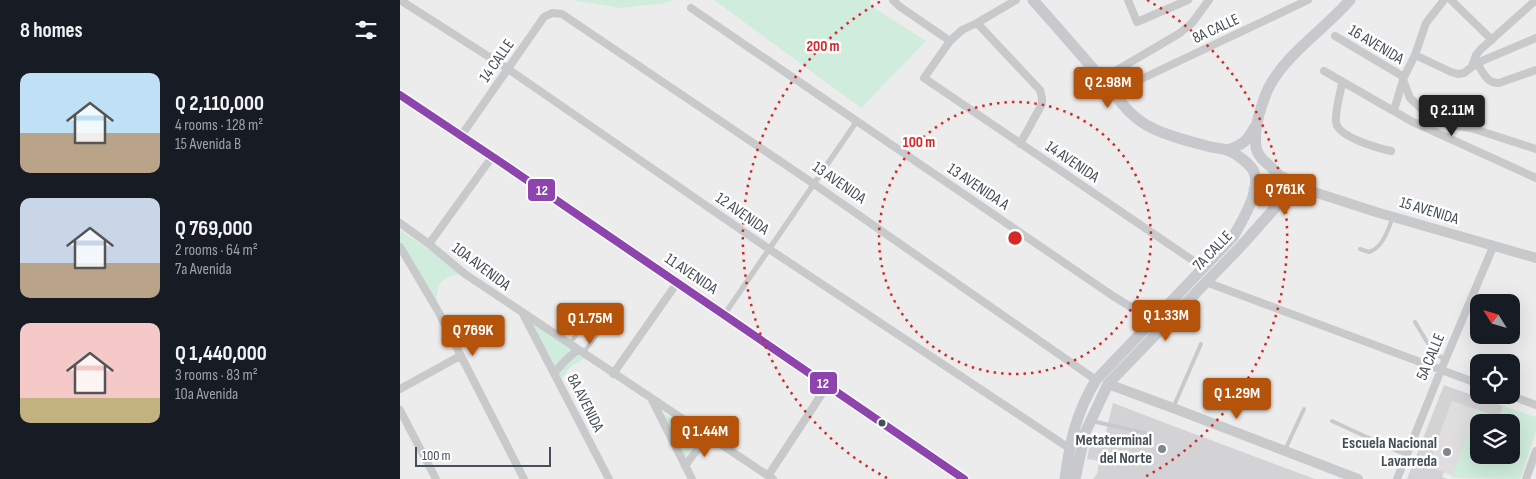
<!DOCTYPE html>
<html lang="en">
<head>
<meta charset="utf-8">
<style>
  :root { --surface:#171b24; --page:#242831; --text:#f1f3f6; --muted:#9ea1a6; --accent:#b45309 }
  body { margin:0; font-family:"Sofia Sans Condensed",sans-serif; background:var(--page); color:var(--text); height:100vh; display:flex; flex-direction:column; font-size:19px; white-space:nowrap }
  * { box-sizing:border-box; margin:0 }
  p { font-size:16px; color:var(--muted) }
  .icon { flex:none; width:28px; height:28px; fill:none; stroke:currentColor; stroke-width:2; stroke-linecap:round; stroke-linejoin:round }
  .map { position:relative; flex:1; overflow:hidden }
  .panel { display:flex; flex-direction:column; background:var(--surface); width:400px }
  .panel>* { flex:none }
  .needle { width:32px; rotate:307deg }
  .fabs { position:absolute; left:1070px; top:294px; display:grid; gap:10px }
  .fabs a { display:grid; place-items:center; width:50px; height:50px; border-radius:10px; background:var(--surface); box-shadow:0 5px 20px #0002; font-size:25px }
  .scale { position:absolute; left:15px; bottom:12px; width:136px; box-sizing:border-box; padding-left:5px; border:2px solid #454f58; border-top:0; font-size:14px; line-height:18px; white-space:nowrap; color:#454f58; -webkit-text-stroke:4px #fff; paint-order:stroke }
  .price { position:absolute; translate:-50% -42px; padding:0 11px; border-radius:5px; background:var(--accent); color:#fff; font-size:16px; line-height:32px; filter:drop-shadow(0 1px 2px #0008) }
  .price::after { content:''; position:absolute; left:50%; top:30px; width:15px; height:11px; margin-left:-8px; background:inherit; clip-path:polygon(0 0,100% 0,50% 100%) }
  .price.on { background:#222; color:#fff }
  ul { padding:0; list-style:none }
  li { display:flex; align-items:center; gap:15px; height:125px; padding:0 20px }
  li span { display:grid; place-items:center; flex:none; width:140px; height:100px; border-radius:10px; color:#555 }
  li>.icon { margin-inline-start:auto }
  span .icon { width:60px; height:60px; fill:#fffc; stroke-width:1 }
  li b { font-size:21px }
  h2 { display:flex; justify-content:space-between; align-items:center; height:60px; padding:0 20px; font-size:21px }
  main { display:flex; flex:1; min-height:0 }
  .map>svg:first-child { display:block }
</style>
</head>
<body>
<main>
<section class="panel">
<h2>8 homes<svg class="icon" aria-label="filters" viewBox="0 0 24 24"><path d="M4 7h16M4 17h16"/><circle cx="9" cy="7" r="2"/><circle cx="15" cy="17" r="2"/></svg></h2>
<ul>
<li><span style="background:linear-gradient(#bfe0f5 60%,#b9a48a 0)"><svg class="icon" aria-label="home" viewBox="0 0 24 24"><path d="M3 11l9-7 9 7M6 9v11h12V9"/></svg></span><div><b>Q 2,110,000</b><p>4 rooms · 128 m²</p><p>15 Avenida B</p></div></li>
<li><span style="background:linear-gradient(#c9d6e8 65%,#b9a48a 0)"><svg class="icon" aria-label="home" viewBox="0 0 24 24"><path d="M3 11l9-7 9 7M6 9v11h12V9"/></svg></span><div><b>Q 769,000</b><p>2 rooms · 64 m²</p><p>7a Avenida</p></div></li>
<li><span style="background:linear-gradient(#f6c9c9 75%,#c2b280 0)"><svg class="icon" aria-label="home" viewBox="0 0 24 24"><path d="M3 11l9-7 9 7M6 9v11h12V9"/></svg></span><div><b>Q 1,440,000</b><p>3 rooms · 83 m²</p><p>10a Avenida</p></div></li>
</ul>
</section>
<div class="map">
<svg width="1136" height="479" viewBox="0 0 1136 479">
  <rect width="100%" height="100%" fill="#edecec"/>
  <!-- education -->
  <path fill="#dfddde" d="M1052 401 1076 409 1053 476 1028 466Z"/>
  <!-- green -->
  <path fill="#d0ecdc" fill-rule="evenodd" d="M171 0H273L265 3 221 8Z
    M314 0H470L471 6 526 41 461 108Z
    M0 230 65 274C60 275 53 275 48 277 35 284 36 298 38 311L0 244Z
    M123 314 187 357 170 367 159 383Z
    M1103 406 1136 417V432L1120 479 1052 478 1076 409 1098 417ZM1079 422H1111V455H1079Z
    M262 412 303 439 293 447 285 457Z"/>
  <!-- building -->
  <path fill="#d3d3d5" d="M1044 385 1103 406 1099 417 1052 401 1028 466 1044 472 1042 477 1047 479H1007Z
    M713 403 768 424 915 479H693L697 474 699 461 687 459 691 438 704 440Z"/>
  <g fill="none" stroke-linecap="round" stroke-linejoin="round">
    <!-- service -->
    <path stroke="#c7c9cb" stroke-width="4" d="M960 249 969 252C982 248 988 231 992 219
      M1015 322 1033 352 1045 360
      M169 345 194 310
      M184 352 205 324
      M773 408 801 344
      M692 421 749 434
      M932 421 997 451 1006 454
      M885 450 904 409"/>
    <!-- pedestrian -->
    <path stroke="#c7c9cb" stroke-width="5.5" d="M324 315 457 121"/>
    <!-- minor -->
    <path stroke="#c7c9cb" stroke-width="8" d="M0 0 108 69 369 249 669 448
      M493 0 499 6 550 41
      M616 0 577 23 562 30 550 41 524 78 804 268
      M728 0 737 22 788 0
      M1051 0 1092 40
      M291 8 713 296 752 320
      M577 23 640 90 642 98V104L620 144
      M935 36 1004 77
      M1015 55 1051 72 1058 74 1064 73 1077 63 1136 38
      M1077 63C1083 72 1087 84 1099 83L1136 70
      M1072 66 1076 55 1081 49 1136 0
      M924 71 1011 121 1136 178
      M702 79 780 33 792 23 809 0
      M1003 80 1010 98 1031 118 1049 125 1071 128 1136 149
      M735 82 908 0
      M942 83C940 95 935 110 936 122 937 137 978 148 991 151
      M994 110 1004 77 1015 55 1026 23 1044 0
      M61 136 144 17 152 13 162 14 414 184 696 380
      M0 223 29 244 65 274 373 479
      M29 244 92 157
      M0 247 38 311 124 479
      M806 282 1079 384
      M123 314 209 479
      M154 373 165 361 177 350
      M213 374 277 283
      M0 389 60 356
      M1109 395 1136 405
      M251 398 292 479
      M0 410 36 479
      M285 466 296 451 312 438
      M368 476 427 386
      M997 479 1041 370 1093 247
      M1126 479 1136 451"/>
    <!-- tertiary -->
    <path stroke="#c7c9cb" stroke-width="10" d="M0 95 102 163 564 479
      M879 175 908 189
      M883 199 902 190 914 192 976 212 1136 258
      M708 384 773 408 958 479"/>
    <!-- secondary -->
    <path stroke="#c7c9cd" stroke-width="11" d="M633 0C656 26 679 52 701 78 717 97 729 117 752 128 770 137 792 142 811 147 815 148 821 148 826 150 834 152 848 162 853 170 863 188 842 221 833 237L696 380C676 413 670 441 665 479
      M827 150C843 145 847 141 855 127
      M854 190C866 181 871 179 883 188
      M675 479 685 433 708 384 842 245 883 199C883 191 884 183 879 176 873 166 858 160 856 147 854 132 857 119 862 105 864 99 866 93 869 87 887 53 925 29 950 0"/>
    <!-- bus-1 casing -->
    <g stroke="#fff" stroke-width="11">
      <path id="bus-1" d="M0 95 102 163 564 479"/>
    </g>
    <!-- bus-1 -->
    <use href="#bus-1" stroke="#8e44ad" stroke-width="8"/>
  </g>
  <!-- distance rings -->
  <g fill="none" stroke="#d62828" stroke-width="2.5" stroke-dasharray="2.5 5">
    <circle cx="615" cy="238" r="136"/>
    <path d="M487 478A272 272 0 0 1 483 0M747 0A272 272 0 0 1 743 478"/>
  </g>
  <!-- markers -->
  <circle fill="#454f58" stroke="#fff" stroke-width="2" cx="482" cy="423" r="4.5"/>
  <g fill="#80868c" stroke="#fff" stroke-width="2">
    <circle cx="762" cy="449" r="5"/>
    <circle cx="1047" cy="452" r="5"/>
  </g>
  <g text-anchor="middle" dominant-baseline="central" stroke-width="5" stroke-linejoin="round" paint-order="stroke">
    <!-- street labels -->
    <g font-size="16" fill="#454f58" stroke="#fff">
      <text transform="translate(816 29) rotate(-25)">8A CALLE</text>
      <text transform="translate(976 45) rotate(31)">16 AVENIDA</text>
      <text transform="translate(97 61) rotate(-55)">14 CALLE</text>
      <text transform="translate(672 162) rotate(34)">14 AVENIDA</text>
      <text transform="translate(439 183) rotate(35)">13 AVENIDA</text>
      <text transform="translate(578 187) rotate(34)">13 AVENIDA A</text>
      <text transform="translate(1029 211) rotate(17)">15 AVENIDA</text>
      <text transform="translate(342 214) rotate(35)">12 AVENIDA</text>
      <text transform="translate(813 251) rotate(-46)">7A CALLE</text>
      <text transform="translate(81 267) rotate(37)">10A AVENIDA</text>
      <text transform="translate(291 274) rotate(34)">11 AVENIDA</text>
      <text transform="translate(1031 357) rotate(-67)">5A CALLE</text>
      <text transform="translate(185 403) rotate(63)">8A AVENIDA</text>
    </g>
    <!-- poi labels -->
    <g font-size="16" font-weight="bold" fill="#454f58" stroke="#fff" text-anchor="end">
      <text x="752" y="440">Metaterminal<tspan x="752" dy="18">del Norte</tspan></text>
      <text x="1037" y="443">Escuela Nacional<tspan x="1037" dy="18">Lavarreda</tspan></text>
    </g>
  </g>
  <circle cx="615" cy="238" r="8" fill="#d62828" stroke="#fff" stroke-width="2.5"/>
  <g font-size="15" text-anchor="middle" font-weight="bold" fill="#d62828" stroke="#fff" stroke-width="5" stroke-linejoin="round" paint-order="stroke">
    <text x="423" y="51">200 m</text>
    <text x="519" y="147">100 m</text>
  </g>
  <g stroke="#fff" stroke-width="2">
    <rect x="127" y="178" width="29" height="24" rx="5" fill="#8e44ad"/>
    <rect x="409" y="371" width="29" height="24" rx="5" fill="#8e44ad"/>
  </g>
  <g font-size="14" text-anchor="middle" font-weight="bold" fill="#fff">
    <text x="142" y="195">12</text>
    <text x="423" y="388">12</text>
  </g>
</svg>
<div class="fabs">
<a><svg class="needle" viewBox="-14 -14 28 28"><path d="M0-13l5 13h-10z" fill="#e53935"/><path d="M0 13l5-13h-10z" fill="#9ea1a6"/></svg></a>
<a><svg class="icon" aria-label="locate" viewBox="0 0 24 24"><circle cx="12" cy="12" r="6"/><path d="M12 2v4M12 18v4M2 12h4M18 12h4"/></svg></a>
<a><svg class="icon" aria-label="layers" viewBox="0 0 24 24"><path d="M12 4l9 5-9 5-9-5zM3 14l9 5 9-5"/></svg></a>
</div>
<div class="scale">100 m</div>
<b class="price" style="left:708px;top:109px">Q 2.98M</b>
<b class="price on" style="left:1052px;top:137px">Q 2.11M</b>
<b class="price" style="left:885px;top:216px">Q 761K</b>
<b class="price" style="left:766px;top:342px">Q 1.33M</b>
<b class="price" style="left:190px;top:345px">Q 1.75M</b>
<b class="price" style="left:73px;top:357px">Q 769K</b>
<b class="price" style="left:837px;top:420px">Q 1.29M</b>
<b class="price" style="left:305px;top:458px">Q 1.44M</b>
</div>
</main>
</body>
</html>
